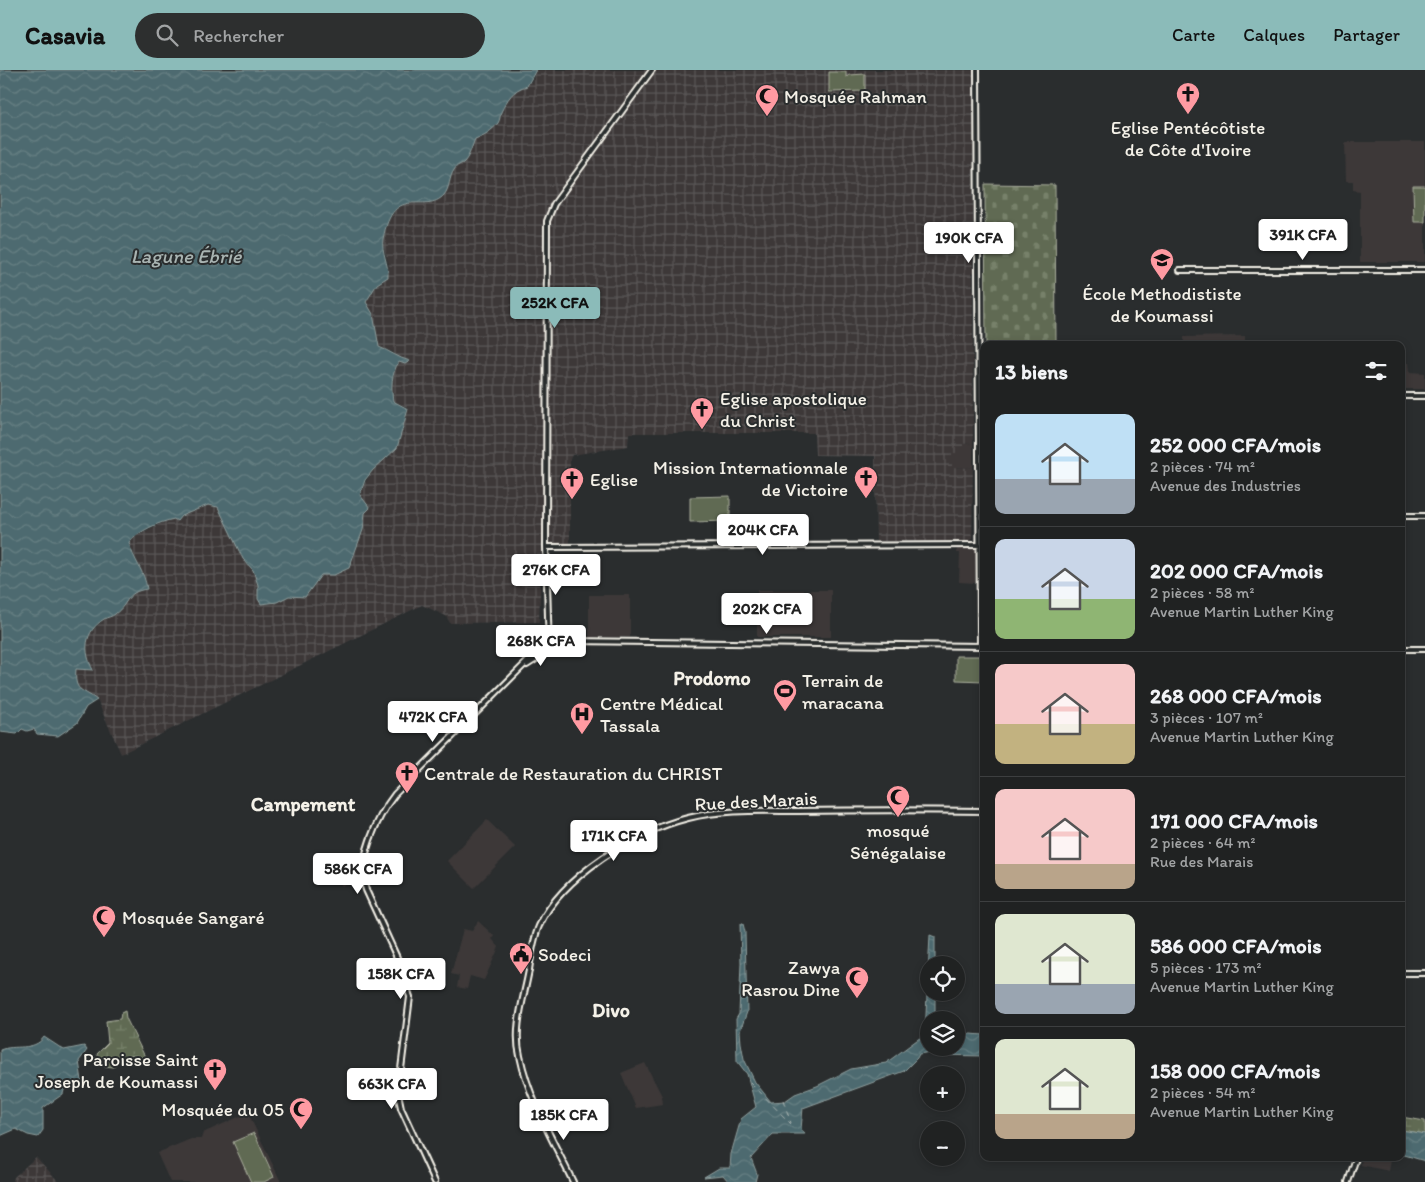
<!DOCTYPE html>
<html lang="fr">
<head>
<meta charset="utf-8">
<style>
  :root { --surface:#202222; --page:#2d2f2f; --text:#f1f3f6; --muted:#a2a4a5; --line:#3d3f40; --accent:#8bbbb9 }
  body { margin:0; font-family:Itim,sans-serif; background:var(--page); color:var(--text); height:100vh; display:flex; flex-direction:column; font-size:19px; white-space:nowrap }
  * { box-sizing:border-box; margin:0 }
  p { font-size:16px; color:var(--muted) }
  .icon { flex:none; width:28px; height:28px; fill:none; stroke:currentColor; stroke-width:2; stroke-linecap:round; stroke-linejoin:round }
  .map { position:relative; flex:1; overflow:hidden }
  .panel { position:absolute; left:980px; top:271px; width:425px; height:820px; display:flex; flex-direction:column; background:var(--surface); border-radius:10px; box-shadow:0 2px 8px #0003,0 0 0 1px var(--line) }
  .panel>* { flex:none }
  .tools { position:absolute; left:920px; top:886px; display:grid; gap:10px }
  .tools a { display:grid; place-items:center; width:45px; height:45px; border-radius:50%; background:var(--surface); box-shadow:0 2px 8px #0003,0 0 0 1px var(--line); font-size:25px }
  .price { position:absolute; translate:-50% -42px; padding:0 11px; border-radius:5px; background:#fff; color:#222; font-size:16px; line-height:32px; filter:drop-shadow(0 1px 2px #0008) }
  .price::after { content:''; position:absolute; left:50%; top:30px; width:15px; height:11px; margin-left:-8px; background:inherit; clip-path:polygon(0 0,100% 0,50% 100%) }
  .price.active { background:var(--accent); color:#111 }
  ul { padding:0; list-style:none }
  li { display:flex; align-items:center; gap:15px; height:125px; padding:0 15px }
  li+li { border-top:1px solid var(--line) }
  li span { display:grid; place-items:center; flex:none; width:140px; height:100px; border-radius:10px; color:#555 }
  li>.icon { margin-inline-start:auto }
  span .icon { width:60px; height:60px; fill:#fffc; stroke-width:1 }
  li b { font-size:21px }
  h2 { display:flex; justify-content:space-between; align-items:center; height:60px; padding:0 15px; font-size:21px }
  header { display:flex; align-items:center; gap:30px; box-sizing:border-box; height:70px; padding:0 25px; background:var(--accent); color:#111 }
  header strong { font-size:24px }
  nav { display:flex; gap:28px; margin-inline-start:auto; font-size:18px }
  .search { width:350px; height:45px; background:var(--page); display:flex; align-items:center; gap:12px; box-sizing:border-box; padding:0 18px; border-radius:28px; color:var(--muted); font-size:19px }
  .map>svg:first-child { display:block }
</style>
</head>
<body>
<header>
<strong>Casavia</strong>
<div class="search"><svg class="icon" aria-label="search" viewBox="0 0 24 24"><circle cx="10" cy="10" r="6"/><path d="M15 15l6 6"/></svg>Rechercher</div>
<nav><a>Carte</a><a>Calques</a><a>Partager</a></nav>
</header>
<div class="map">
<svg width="1425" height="1112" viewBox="0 0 1425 1112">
  <defs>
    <pattern id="industrial-grid" width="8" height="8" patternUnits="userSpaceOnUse" patternTransform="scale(1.25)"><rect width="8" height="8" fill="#3d3939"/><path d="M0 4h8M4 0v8" fill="none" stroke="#5a5656"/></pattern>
    <pattern id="wetland-marsh" width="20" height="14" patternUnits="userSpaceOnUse" patternTransform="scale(1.25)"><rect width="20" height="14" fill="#606b52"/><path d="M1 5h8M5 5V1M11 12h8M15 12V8" fill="none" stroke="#77816b"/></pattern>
    <pattern id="cemetery-stones" width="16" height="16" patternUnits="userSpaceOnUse" patternTransform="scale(1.25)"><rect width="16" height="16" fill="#606b52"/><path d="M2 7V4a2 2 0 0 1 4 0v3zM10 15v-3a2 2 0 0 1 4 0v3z" fill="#77816b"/></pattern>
    <pattern id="water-waves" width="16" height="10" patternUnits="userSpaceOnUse" patternTransform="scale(1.25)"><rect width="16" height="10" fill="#4d6a6f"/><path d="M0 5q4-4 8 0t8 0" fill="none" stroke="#678084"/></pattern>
  </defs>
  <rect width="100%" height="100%" fill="#2a2d2e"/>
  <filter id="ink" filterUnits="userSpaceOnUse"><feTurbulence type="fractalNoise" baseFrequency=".02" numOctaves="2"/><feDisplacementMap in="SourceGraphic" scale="10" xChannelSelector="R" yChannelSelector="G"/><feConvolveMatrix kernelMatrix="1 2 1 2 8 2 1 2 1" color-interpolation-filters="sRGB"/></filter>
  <g filter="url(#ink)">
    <!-- built -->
    <path fill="#3d3939" d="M1345 72H1425V192H1360V121L1353 120V111H1346Z
      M1245 266V275H1184V267Z
      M1401 293H1409L1410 302 1425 303V319H1401Z
      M973 373V398L952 397V383H963V374Z
      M957 478H976L975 513 959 512 960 483H957Z
      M757 520H831V567H757Z
      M589 525H630V567H589Z
      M487 750 515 777 474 818 447 791Z
      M341 798 359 801V810L342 816 337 806Z
      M478 851 494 866 492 869 499 877 484 910 470 906 467 919 457 917 459 906 451 904 463 859 472 861Z
      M645 993 662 1026 663 1034 636 1038 621 1003Z
      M245 1044 249 1045 281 1112H170L157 1083 191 1069H201L203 1063Z
      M1362 1088 1391 1090 1389 1101 1361 1095Z"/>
    <!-- industrial -->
    <path fill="url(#industrial-grid)" d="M536 0H973V373L963 374V383H952V397L973 398 972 471H876L875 386 815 385 814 363H629L628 376 572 385 570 389V474L542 475 539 552 450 553 446 546 422 535 121 684 97 630 79 621 76 615 75 606 76 599 93 600 87 589 86 575 88 565 104 549 114 545 133 522 147 519 146 511 129 473 134 467 166 451 208 435 219 437 222 442 243 489 253 500 258 515V529L277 532 289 526 305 527 321 505H334L349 498 363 460 365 443 369 438 360 425 362 418 373 400 383 389 390 387 407 337 393 331 391 319 395 298 399 292 409 291 398 288 393 282 379 277 373 244 366 232 389 196 382 171 389 150 396 139 409 132H433L444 125 453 100 462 93 475 69 484 65 499 52 500 44 511 25 518 18 532 11Z
      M36 1087 59 1112H12L14 1107Z"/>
    <!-- wetland -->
    <path fill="url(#wetland-marsh)" stroke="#aaae9d" d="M125 941 126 948 147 991C135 981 122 986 113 997L105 996 97 984 108 973 106 951 120 949 121 943Z
      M1401 1047 1425 1051V1064L1401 1060Z"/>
    <!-- cemetery -->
    <path fill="url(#cemetery-stones)" stroke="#aaae9d" d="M985 114 1055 115 1056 275H986Z"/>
    <!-- garden -->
    <path fill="#606b52" stroke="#aaae9d" d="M829 2H846V7L850 5 865 4V21L829 22Z
      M1413 116H1425V152H1414Z
      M730 426V451L690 452V427Z
      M956 586H984V611L956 610Z
      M254 1063 274 1107 264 1112H251L233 1072Z"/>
    <!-- water -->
    <path fill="url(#water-waves)" stroke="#90a09f" d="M0 0H536L527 16C513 19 507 30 501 42 500 46 500 50 498 53 492 61 483 66 475 69 472 76 469 88 463 93 459 95 456 96 454 100 449 107 450 118 444 125 425 146 394 111 383 169 381 182 389 194 388 207L377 214 366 232 373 244 379 277C390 281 398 288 410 291L405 294 399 292C391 303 391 318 393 331L408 339 397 378 373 400 365 410 360 425 370 438 365 443 363 460 349 498 334 505H321L305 527 289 526 277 532 261 534 258 529V515L253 500 243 489 218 437 208 435 181 446 177 451 174 449C159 452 138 461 129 473 133 489 145 502 147 519 125 522 130 533 115 544 112 547 107 547 104 549 84 562 83 581 93 600L76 599C74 622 81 618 97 630L86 637 77 653 58 666 37 664 34 659 27 661 22 659 17 664 0 662Z
      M740 854H743L745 862 747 942 740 961 741 973 744 989 755 1012 771 1032 785 1031 795 1024 817 1016 851 999 886 993 925 964 930 865 935 867V895H929V922L935 923V950H929V978H956V963L984 965V986L934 985 931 982 919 984 917 988 904 1001 803 1038 801 1059 805 1064H773L751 1088 757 1104 755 1112H729L723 1105 704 1107 719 1098H730L731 1084 741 1049 756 1037 747 1004 737 991 736 949 739 944 741 893Z
      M44 967 64 980 84 976 87 980 79 991 82 1011 79 1016H65L63 1024 43 1038V1060L38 1067 28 1065 16 1059 0 1066V980C14 974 34 982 44 967Z
      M1401 1060 1425 1064V1091L1401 1084Z"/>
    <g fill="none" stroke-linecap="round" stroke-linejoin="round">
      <!-- ferry -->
      <path stroke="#a9b4b2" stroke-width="1" stroke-dasharray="6 5" stroke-linecap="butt" d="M750 1012 791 1054
        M783 1030 791 1053"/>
      <!-- tertiary casing -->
      <g stroke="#f4f1e8" stroke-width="8">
        <path id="tertiary" d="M977 0 980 576
          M1180 200H1425
          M1401 326H1425
          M1401 446H1425
          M546 477 984 475
          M1401 579H1425
          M549 581 546 477 547 151 554 134 652 0
          M527 595 549 581 582 573
          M1401 903H1425
          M435 1112 401 1038 398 1023 410 927 399 892 366 820C356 792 377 747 395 724L532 587 548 575 571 571 984 576
          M573 1112C554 1072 529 1030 520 986 513 958 524 928 529 900 531 886 533 870 539 856 562 806 636 761 688 748 724 739 762 741 798 741 860 740 922 740 984 741
          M1348 1112 1356 1088"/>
      </g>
      <!-- tertiary -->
      <use href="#tertiary" stroke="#2a2d2e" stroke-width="4"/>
    </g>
  </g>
  <!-- icons -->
  <defs>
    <g id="church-pin" transform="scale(1.25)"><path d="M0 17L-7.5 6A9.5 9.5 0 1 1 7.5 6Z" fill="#ff9aa2" stroke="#2a2d2e"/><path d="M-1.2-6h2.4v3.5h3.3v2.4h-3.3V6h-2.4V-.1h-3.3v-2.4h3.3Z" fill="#111"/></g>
    <g id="mosque-pin" transform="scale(1.25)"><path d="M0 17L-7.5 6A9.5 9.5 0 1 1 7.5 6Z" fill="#ff9aa2" stroke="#2a2d2e"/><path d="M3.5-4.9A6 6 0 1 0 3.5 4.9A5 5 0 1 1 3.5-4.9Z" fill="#111"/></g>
    <g id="university-pin" transform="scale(1.25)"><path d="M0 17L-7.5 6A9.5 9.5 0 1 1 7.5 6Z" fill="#ff9aa2" stroke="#2a2d2e"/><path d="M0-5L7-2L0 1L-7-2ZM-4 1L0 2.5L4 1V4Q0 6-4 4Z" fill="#111"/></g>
    <g id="stadium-pin" transform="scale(1.25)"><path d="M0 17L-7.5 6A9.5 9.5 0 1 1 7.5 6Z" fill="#ff9aa2" stroke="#2a2d2e"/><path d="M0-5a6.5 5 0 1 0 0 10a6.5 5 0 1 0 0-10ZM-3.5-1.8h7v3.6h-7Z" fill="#111"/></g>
    <g id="hospital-pin" transform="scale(1.25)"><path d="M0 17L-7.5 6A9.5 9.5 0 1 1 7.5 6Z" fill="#ff9aa2" stroke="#2a2d2e"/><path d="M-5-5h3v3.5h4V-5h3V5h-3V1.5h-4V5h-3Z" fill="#111"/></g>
    <g id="civic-pin" transform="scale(1.25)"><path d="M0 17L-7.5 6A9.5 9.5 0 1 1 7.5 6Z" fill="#ff9aa2" stroke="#2a2d2e"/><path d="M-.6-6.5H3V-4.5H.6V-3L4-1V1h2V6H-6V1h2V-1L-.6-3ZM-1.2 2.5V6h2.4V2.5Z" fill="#111"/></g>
  </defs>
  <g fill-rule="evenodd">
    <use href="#church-pin" x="1188" y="24"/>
    <use href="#mosque-pin" x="767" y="26"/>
    <use href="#university-pin" x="1162" y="190"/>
    <use href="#church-pin" x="702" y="339"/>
    <use href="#church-pin" x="866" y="408"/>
    <use href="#church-pin" x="572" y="409"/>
    <use href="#stadium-pin" x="785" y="621"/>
    <use href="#hospital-pin" x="582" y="644"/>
    <use href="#church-pin" x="407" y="703"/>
    <use href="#mosque-pin" x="898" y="727"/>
    <use href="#mosque-pin" x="104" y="847"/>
    <use href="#civic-pin" x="521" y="884"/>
    <use href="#mosque-pin" x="857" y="908"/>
    <use href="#church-pin" x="215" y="1000"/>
    <use href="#mosque-pin" x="301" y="1039"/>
  </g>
  <g text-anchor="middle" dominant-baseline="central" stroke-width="4" stroke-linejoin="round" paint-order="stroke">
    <!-- poi labels -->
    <g font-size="19" fill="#f4f1e8" stroke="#2a2d2e" text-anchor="start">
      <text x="784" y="26">Mosquée Rahman</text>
      <text x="1188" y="57" text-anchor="middle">Eglise Pentécôtiste<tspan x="1188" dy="22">de Côte d'Ivoire</tspan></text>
      <text x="1162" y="223" text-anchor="middle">École Methodististe<tspan x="1162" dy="22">de Koumassi</tspan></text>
      <text x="720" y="328">Eglise apostolique<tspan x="720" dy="22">du Christ</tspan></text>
      <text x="848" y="397" text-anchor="end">Mission Internationnale<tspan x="848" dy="22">de Victoire</tspan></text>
      <text x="590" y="409">Eglise</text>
      <text x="802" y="610">Terrain de<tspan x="802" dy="22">maracana</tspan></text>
      <text x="600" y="633">Centre Médical<tspan x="600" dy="22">Tassala</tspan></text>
      <text x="424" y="703">Centrale de Restauration du CHRIST</text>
      <text x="898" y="760" text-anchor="middle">mosqué<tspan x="898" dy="22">Sénégalaise</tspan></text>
      <text x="122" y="847">Mosquée Sangaré</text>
      <text x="538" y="884">Sodeci</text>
      <text x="840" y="897" text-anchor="end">Zawya<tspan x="840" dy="22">Rasrou Dine</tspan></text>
      <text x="198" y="989" text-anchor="end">Paroisse Saint<tspan x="198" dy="22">Joseph de Koumassi</tspan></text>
      <text x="284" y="1039" text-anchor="end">Mosquée du 05</text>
    </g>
    <!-- street labels -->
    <g font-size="19" fill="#f4f1e8" stroke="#2a2d2e">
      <text transform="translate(756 731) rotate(-3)">Rue des Marais</text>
    </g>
    <!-- water labels -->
    <g font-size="20" font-style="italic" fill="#a9b4b2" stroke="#2a2d2e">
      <text x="186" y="186">Lagune Ébrié</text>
    </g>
    <!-- neighbourhood labels -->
    <g font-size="20" font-weight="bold" fill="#f4f1e8" stroke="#2a2d2e">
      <text x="712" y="608">Prodomo</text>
      <text x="303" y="734">Campement</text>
      <text x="611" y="940">Divo</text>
    </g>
  </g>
</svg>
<div class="tools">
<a><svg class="icon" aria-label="locate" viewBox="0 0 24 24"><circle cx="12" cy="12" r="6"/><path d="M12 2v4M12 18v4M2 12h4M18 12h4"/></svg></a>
<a><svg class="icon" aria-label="layers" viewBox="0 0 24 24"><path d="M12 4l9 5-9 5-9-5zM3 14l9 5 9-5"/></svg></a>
<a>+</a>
<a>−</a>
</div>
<b class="price" style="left:1303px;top:191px">391K CFA</b>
<b class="price" style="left:969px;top:194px">190K CFA</b>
<b class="price active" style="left:555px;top:259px">252K CFA</b>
<b class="price" style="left:763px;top:486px">204K CFA</b>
<b class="price" style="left:556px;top:526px">276K CFA</b>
<b class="price" style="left:767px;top:565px">202K CFA</b>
<b class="price" style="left:541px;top:597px">268K CFA</b>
<b class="price" style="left:433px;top:673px">472K CFA</b>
<b class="price" style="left:614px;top:792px">171K CFA</b>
<b class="price" style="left:358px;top:825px">586K CFA</b>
<b class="price" style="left:401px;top:930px">158K CFA</b>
<b class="price" style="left:392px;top:1040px">663K CFA</b>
<b class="price" style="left:564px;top:1071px">185K CFA</b>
<section class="panel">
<h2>13 biens<svg class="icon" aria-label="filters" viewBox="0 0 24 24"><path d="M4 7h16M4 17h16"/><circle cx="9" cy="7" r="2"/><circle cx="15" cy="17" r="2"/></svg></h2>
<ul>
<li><span style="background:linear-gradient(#bfe0f5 65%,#9aa5b1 0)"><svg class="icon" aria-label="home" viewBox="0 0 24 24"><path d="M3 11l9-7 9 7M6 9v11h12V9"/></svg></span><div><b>252 000 CFA/mois</b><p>2 pièces · 74 m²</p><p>Avenue des Industries</p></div></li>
<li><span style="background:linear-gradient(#c9d6e8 60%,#8fb573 0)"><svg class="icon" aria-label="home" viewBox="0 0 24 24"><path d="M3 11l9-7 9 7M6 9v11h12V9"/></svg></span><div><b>202 000 CFA/mois</b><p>2 pièces · 58 m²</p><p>Avenue Martin Luther King</p></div></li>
<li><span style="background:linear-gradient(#f6c9c9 60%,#c2b280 0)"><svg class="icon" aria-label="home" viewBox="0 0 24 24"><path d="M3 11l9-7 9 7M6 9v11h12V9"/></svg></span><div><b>268 000 CFA/mois</b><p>3 pièces · 107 m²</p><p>Avenue Martin Luther King</p></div></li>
<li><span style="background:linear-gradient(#f6c9c9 75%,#b9a48a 0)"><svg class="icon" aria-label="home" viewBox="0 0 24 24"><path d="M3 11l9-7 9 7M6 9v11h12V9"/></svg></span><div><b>171 000 CFA/mois</b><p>2 pièces · 64 m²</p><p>Rue des Marais</p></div></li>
<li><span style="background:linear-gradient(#dfe7d0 70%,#9aa5b1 0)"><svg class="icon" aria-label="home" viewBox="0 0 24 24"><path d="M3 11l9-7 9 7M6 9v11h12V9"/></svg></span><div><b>586 000 CFA/mois</b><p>5 pièces · 173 m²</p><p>Avenue Martin Luther King</p></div></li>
<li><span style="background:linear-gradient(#dfe7d0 75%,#b9a48a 0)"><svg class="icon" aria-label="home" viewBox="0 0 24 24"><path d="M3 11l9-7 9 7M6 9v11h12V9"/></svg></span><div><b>158 000 CFA/mois</b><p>2 pièces · 54 m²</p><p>Avenue Martin Luther King</p></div></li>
</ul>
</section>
</div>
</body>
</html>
